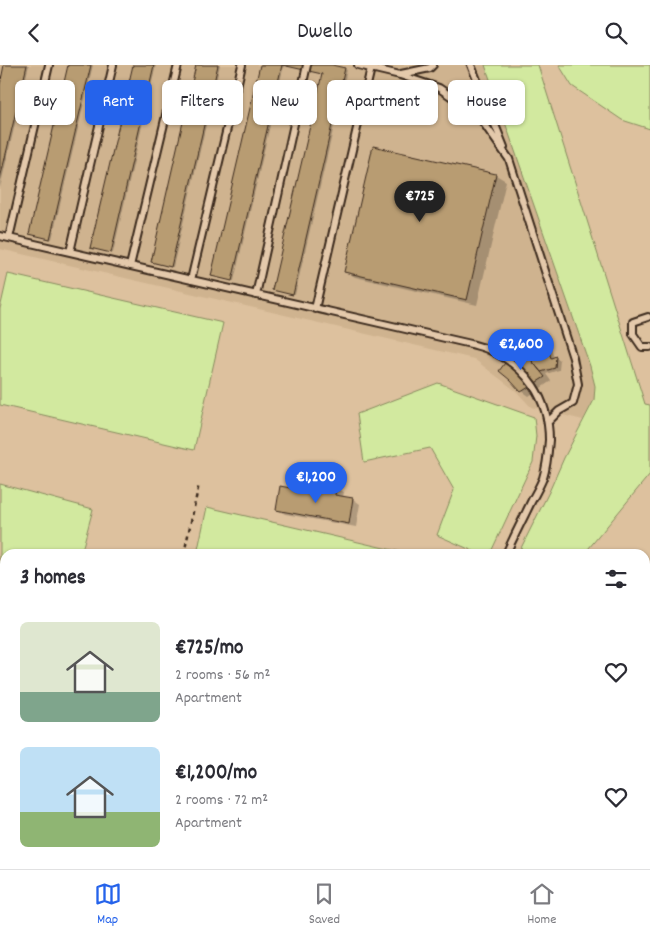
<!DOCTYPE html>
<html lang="en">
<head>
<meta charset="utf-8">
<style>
  :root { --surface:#fff; --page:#f7f7f7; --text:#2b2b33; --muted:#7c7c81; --line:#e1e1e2; --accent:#2563eb }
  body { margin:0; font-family:Dekko,sans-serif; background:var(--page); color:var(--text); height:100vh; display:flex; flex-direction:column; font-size:19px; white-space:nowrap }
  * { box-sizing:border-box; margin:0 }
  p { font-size:16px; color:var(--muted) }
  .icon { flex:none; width:28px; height:28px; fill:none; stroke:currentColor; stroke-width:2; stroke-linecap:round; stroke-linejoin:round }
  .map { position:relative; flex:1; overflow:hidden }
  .details { position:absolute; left:0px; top:484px; width:650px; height:321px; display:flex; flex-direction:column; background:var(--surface); border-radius:15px 15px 0 0; box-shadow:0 1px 4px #0004 }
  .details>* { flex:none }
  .top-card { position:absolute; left:15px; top:15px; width:620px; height:45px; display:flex; gap:10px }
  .price { position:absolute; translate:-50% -42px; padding:0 11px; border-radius:18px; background:var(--accent); color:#fff; font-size:16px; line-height:32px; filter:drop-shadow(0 1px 2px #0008) }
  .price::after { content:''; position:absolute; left:50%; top:30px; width:15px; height:11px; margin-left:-8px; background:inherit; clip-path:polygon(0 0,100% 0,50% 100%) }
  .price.on { background:#222; color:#fff }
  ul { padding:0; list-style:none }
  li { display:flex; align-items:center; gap:15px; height:125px; padding:0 20px }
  li span { display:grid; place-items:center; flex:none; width:140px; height:100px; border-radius:8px; color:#555 }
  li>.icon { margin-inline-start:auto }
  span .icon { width:60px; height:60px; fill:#fffc; stroke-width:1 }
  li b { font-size:21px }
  h2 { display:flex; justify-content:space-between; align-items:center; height:60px; padding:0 20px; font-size:21px }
  .chip { padding:0 18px; border-radius:8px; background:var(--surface); box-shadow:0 1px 4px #0004; font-size:18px; line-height:45px }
  .chip.on { background:var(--accent); color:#fff }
  header { display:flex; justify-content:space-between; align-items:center; height:65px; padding:0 20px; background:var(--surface); font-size:22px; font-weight:600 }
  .tabs { display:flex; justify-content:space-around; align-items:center; height:70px; border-top:1px solid var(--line); background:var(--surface); font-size:14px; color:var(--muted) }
  .tabs a { display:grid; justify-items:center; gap:2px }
  .tabs .on { color:var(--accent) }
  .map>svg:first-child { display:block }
</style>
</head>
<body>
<header><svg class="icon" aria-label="back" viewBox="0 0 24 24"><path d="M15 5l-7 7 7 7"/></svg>Dwello<svg class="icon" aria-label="search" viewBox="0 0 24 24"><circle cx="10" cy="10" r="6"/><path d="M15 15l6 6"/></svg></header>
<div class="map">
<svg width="650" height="804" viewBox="0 0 650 804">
  <rect width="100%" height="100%" fill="#ddc19e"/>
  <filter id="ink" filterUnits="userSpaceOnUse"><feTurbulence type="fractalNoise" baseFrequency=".02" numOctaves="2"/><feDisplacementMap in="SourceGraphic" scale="10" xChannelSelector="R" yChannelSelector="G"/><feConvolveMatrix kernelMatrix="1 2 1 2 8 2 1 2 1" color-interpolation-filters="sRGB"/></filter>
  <g filter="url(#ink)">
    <!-- built -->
    <path fill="#cfb38f" d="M0 0H485L590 301 595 321 594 335 583 355 531 342 516 326 474 294 0 184Z
      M0 788 5 789V800H29L28 804H0Z"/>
    <!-- green -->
    <path fill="#d2e99f" stroke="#868a5e" d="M485 0H538L645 339 650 340V409L584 489H518L549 427 564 393 594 335 595 321 590 301Z
      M559 0H650V64L622 55 572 21Z
      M8 209 223 258 194 385 0 340V244Z
      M438 318 534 352 536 371 533 397 490 489H480L437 470 454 425 430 383 364 397 357 349Z
      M0 419 93 444 81 489H5V562L0 561Z
      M207 442 410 489H197Z"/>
    <!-- shadow -->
    <path fill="#0003" d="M6 0H29L0 123V25Z
      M70 0H93L52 174 33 169Z
      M134 0H156L113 188 94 183Z
      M198 0H220L173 202 154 198Z
      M261 0H326L347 5 295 230 275 225 323 9 284 0 234 216 215 211Z
      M496 110 506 116 477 240 355 212 345 206Z
      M545 276 549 278 554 293 556 292 560 295 559 305 546 309 551 316 529 331 522 326 529 292Z
      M320 420 336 423 344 427 343 432 353 434 360 439 356 462 285 449 277 445 318 429Z
      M0 564 4 566 2 574 4 575 3 577 5 578 3 586 0 585Z
      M30 800H46V804H29Z
      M450 800H467V802L475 804H451Z"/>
    <!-- building -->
    <path fill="#b89c72" stroke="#3b2a1e" d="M4 0H27L0 114V20Z
      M68 0H91L50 174 29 169Z
      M133 0H154L111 188 90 183Z
      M196 0H218L171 202 151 197Z
      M260 0H332L345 3 293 230 272 225 322 9 282 0 232 216 211 211Z
      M373 81 496 109 467 235 344 207Z
      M545 274 551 293 556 291 555 303 541 307 528 291Z
      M516 283 528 291 545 312 521 327 510 315 499 306Z
      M319 419 336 422 335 430 353 433 349 459 276 445 280 421 317 428Z
      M2 685H5V713L0 712V692Z
      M0 754 5 755V784L0 783 3 773 0 772Z
      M29 800H41L40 804H28Z
      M86 800H96V804H85Z
      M96 800H110L109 804H96Z
      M110 800H120L119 804H109Z
      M120 800H131V804H119Z
      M131 800H141L140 804H131Z
      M141 800H148L147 804H140Z
      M148 800H156L155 804H147Z
      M156 800H168V804H155Z
      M168 800H193L192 804H168Z
      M193 800 203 802 202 804H192Z
      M448 800H462V804H448Z
      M466 800 479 804H465Z"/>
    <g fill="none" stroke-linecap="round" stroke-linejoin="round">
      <!-- lane casing -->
      <g stroke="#3b2a1e" stroke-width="10">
        <path id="lane" d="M358 0 400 10 439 23 478 50 509 94 573 293 578 319 573 338 559 346 548 357
          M471 0 504 82
          M401 9 430 3 433 0
          M0 171 471 279C477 281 484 282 489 285 527 301 549 334 549 375 548 388 547 401 543 413 540 421 535 429 531 437 523 454 514 471 506 489
          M9 173 49 0
          M70 187 113 0
          M130 201 178 0
          M191 215 242 0
          M256 230 307 0
          M315 244 371 3
          M648 252 633 257V269L642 282H650
          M412 800V804
          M54 804 55 800
          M373 804 379 800
          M440 804 441 800"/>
      </g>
      <!-- primary casing -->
      <g stroke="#3b2a1e" stroke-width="22">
        <path id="primary" d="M0 734 5 735
          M282 800 299 804"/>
      </g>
      <!-- path -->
      <path stroke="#3b2a1e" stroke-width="2.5" stroke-dasharray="4 4" stroke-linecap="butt" d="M184 489 199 419
        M0 641 5 642"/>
      <!-- lane -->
      <use href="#lane" stroke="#e4c9ab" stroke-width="6"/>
      <!-- primary -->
      <use href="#primary" stroke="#e4c9ab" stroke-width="19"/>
    </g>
  </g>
</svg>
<b class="price on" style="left:420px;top:158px">€725</b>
<b class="price" style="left:521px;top:306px">€2,600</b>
<b class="price" style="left:316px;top:439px">€1,200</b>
<div class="top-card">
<a class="chip">Buy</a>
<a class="chip on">Rent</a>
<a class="chip">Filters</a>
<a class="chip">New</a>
<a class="chip">Apartment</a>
<a class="chip">House</a>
</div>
<section class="details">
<h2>3 homes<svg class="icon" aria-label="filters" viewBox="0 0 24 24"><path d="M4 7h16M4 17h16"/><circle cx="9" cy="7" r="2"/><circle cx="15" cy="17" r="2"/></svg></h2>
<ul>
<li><span style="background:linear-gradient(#dfe7d0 70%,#7fa58c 0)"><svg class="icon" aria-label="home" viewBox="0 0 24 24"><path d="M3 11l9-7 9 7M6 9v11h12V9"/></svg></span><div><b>€725/mo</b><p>2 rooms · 56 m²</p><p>Apartment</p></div><svg class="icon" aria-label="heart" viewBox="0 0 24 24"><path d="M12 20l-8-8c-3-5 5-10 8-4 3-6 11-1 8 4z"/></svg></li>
<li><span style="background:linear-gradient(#bfe0f5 65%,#8fb573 0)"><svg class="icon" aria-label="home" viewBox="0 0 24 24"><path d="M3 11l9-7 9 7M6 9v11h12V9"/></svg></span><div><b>€1,200/mo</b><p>2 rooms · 72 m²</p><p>Apartment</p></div><svg class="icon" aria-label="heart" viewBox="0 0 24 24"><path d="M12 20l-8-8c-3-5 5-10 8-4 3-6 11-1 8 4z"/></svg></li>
</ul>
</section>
</div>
<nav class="tabs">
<a class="on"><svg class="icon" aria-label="map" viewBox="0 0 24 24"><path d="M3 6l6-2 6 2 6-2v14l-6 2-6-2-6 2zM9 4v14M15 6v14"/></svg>Map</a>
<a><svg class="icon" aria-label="saved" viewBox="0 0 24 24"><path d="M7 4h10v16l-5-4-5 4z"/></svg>Saved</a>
<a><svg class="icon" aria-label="home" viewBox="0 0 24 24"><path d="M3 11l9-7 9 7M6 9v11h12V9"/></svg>Home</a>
</nav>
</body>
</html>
